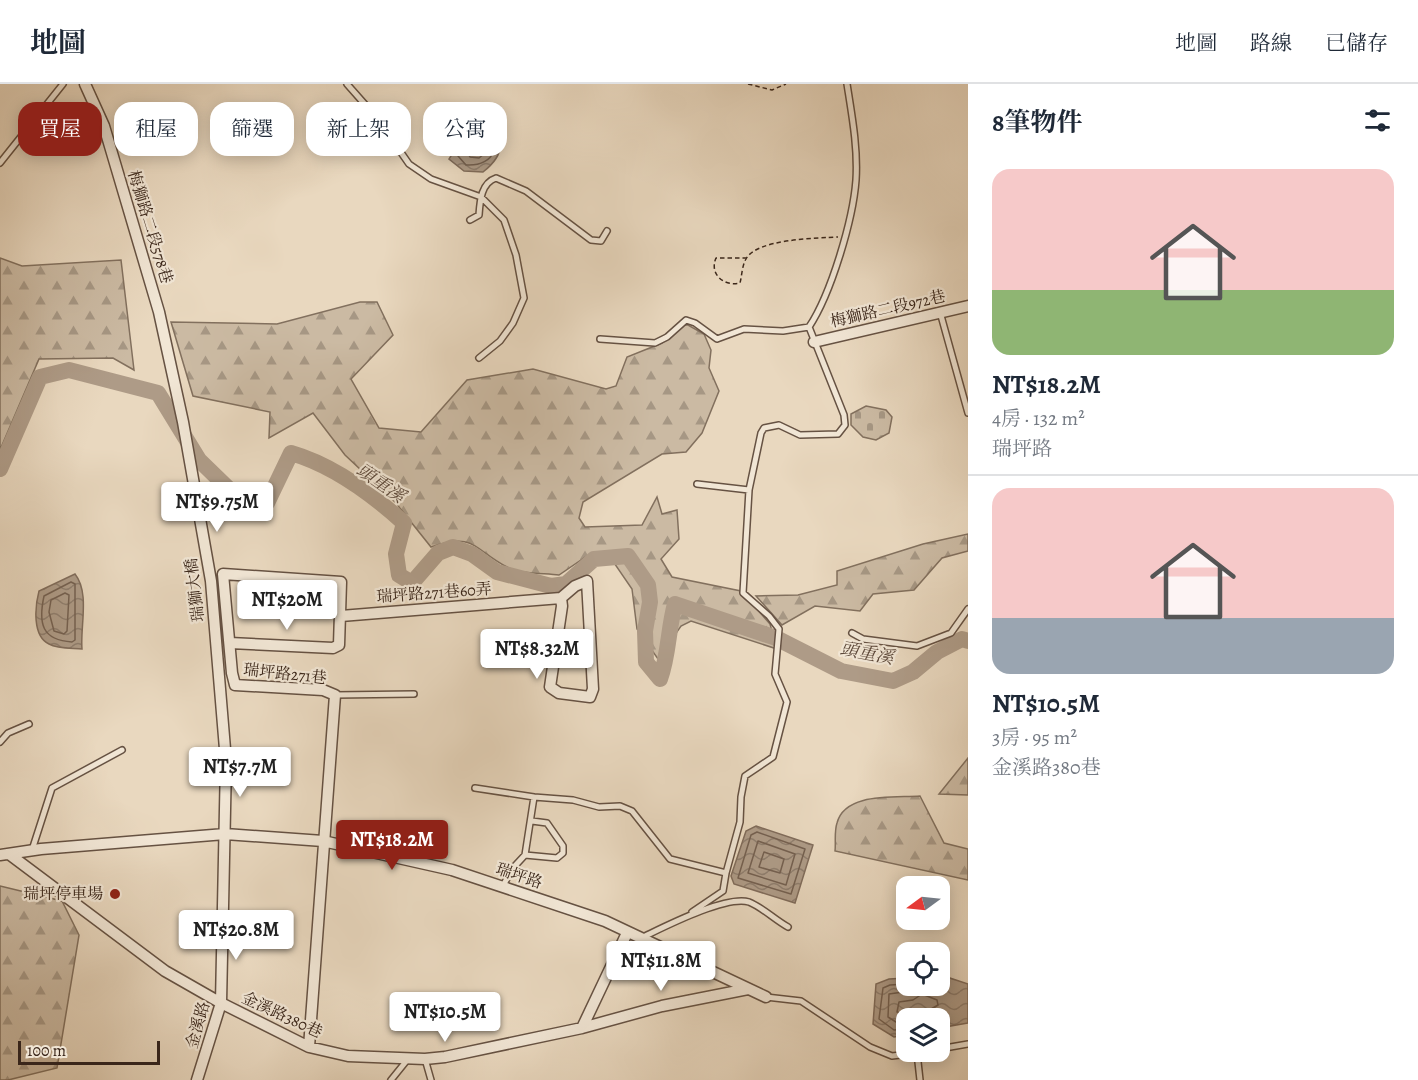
<!DOCTYPE html>
<html lang="zh-TW">
<head>
<meta charset="utf-8">
<style>
  :root { --surface:#fff; --page:#f2f2f3; --text:#1f2937; --muted:#747a83; --line:#e0e1e3; --accent:#8f2418 }
  body { margin:0; font-family:Alegreya,"Noto Serif TC",serif; background:var(--page); color:var(--text); height:100vh; display:flex; flex-direction:column; font-size:22px; white-space:nowrap }
  * { box-sizing:border-box; margin:0 }
  p { font-size:20px; color:var(--muted) }
  .icon { flex:none; width:33px; height:33px; fill:none; stroke:currentColor; stroke-width:2; stroke-linecap:round; stroke-linejoin:round }
  .map { position:relative; flex:1; overflow:hidden }
  .drawer { display:flex; flex-direction:column; background:var(--surface); width:450px }
  .drawer>* { flex:none }
  .top-card { position:absolute; left:18px; top:18px; width:570px; height:54px; display:flex; gap:12px }
  .needle { width:39px; rotate:255deg }
  .fabs { position:absolute; left:896px; top:792px; display:grid; gap:12px }
  .fabs a { display:grid; place-items:center; width:54px; height:54px; border-radius:12px; background:var(--surface); box-shadow:0 3px 15px #0003; font-size:30px }
  .scale { position:absolute; left:18px; bottom:15px; width:142px; box-sizing:border-box; padding-left:6px; border:3px solid #3a261a; border-top:0; font-size:16px; line-height:21px; white-space:nowrap; color:#3a261a; -webkit-text-stroke:4px #f1e6d5; paint-order:stroke }
  .price { position:absolute; translate:-50% -51px; padding:0 14px; border-radius:6px; background:#fff; color:#222; font-size:20px; line-height:39px; filter:drop-shadow(0 2px 3px #0008) }
  .price::after { content:''; position:absolute; left:50%; top:36px; width:18px; height:14px; margin-left:-9px; background:inherit; clip-path:polygon(0 0,100% 0,50% 100%) }
  .price.current { background:var(--accent); color:#fff }
  ul { padding:0; list-style:none }
  li { display:grid; align-content:center; gap:12px; height:318px; padding:0 24px }
  li+li { border-top:2px solid var(--line) }
  li span { display:grid; place-items:center; height:186px; border-radius:18px; color:#555 }
  li>.icon { margin-inline-start:auto }
  span .icon { width:108px; height:108px; fill:#fffc; stroke-width:1 }
  li b { font-size:26px }
  h2 { display:flex; justify-content:space-between; align-items:center; height:72px; padding:0 24px; font-size:26px }
  .tag { padding:0 21px; border-radius:18px; background:var(--surface); box-shadow:0 3px 15px #0003; font-size:21px; line-height:54px }
  .tag.current { background:var(--accent); color:#fff }
  header { display:flex; align-items:center; gap:36px; box-sizing:border-box; height:84px; padding:0 30px; background:var(--surface); border-bottom:2px solid var(--line) }
  header strong { font-size:28px }
  nav { display:flex; gap:33px; margin-inline-start:auto; font-size:21px }
  main { display:flex; flex:1; min-height:0 }
  .map>svg:first-child { display:block }
</style>
</head>
<body>
<header>
<strong>地圖</strong>
<nav><a>地圖</a><a>路線</a><a>已儲存</a></nav>
</header>
<main>
<div class="map">
<svg width="968" height="996" viewBox="0 0 968 996">
  <defs>
    <pattern id="forest-firs" width="22" height="20" patternUnits="userSpaceOnUse" patternTransform="scale(1.5)"><rect width="22" height="20" fill="#cbbaa3"/><path d="M5 1l3.5 6h-7zM16 11l3.5 6h-7z" fill="#a69784"/></pattern>
    <pattern id="cemetery-stones" width="16" height="16" patternUnits="userSpaceOnUse" patternTransform="scale(1.5)"><rect width="16" height="16" fill="#cbbaa3"/><path d="M2 7V4a2 2 0 0 1 4 0v3zM10 15v-3a2 2 0 0 1 4 0v3z" fill="#a69784"/></pattern>
    <pattern id="water-waves" width="16" height="10" patternUnits="userSpaceOnUse" patternTransform="scale(1.5)"><rect width="16" height="10" fill="#ae9b87"/><path d="M0 5q4-4 8 0t8 0" fill="none" stroke="#8f7e6e"/></pattern>
  </defs>
  <rect width="100%" height="100%" fill="#e9d8bf"/>
  <filter id="stains"><feTurbulence type="fractalNoise" baseFrequency=".00333" numOctaves="4"/><feColorMatrix values="0 0 0 0 .2 0 0 0 0 .09 0 0 0 0 .02 0 0 0 .5 -.17"/></filter>
  <radialGradient id="worn" r=".72"><stop offset=".6" stop-color="#630" stop-opacity="0"/><stop offset="1" stop-color="#630" stop-opacity=".3"/></radialGradient>
  <!-- forest -->
  <path fill="url(#forest-firs)" stroke="#82705e" stroke-width="1.5" d="M0 174 22 182 121 176 134 286 113 274 39 275 0 366Z
    M360 218H377L393 251 351 295 379 344 421 348 467 296 533 285 606 305 616 302 627 273 662 259 682 241H688L704 250 711 266 709 284 719 307 702 349 686 368 662 370 583 418 579 434 585 443 642 441 657 413 662 430 677 426 679 455 661 475 672 493 741 507 770 540 777 565 691 537 681 542 658 575 637 545 632 505 606 467 587 472 559 491C544 489 520 490 507 483 473 465 475 448 431 463L395 418 345 371 313 329 269 354 270 328 193 312 171 238 277 240Z
    M968 450V467L942 474 914 506 873 510 860 527 815 522 782 541 756 512 798 511 837 501V487L923 460Z
    M968 674V711L939 710Z
    M920 712 944 759 968 765V796L835 767C836 759 834 748 837 739 845 708 895 714 920 712Z
    M0 802 62 817 79 851 57 984 8 996H0Z"/>
  <!-- cemetery -->
  <path fill="url(#cemetery-stones)" stroke="#82705e" stroke-width="1.5" d="M866 322 886 326 892 333 889 349 876 356 863 353 851 341V330Z"/>
  <!-- water -->
  <path fill="url(#water-waves)" stroke="#806c5b" stroke-width="1.5" d="M477 30C502 48 511 66 483 88L464 87 449 75Z
    M75 490C90 509 80 542 82 565 72 564 58 565 49 560 32 552 35 522 39 507Z
    M756 742 813 761 795 819 734 800 731 792 746 747Z
    M906 894V902H939V894H950L968 900V939L939 944V934H906V951L894 953 873 940 876 900 889 895Z"/>
  <g fill="none" stroke-linecap="round" stroke-linejoin="round">
    <!-- shore -->
    <path stroke="#746050" stroke-width="1.5" d="M481 40C505 56 496 83 466 81L458 72Z
      M479 52H483L486 57 484 70 479 74 470 73 468 69Z
      M71 498 75 500V556L72 558C42 556 38 540 44 512Z
      M65 509 69 511 67 547 64 550 54 547 49 528 51 516Z
      M757 748 805 765 791 810 738 794 751 751Z
      M758 757 795 770 786 801 748 789Z
      M764 768 784 775 780 789 759 783Z
      M906 900 890 901 883 904 879 935 894 946 906 945
      M922 910 937 916 938 921 919 932 897 928 899 918 913 916Z
      M906 938H896L888 933 889 910 910 907 917 902"/>
    <!-- river -->
    <path stroke="#ae9b87" stroke-width="16" d="M0 385 40 293 69 286 158 309 199 376 232 408 267 419 291 369C333 381 372 410 404 439L396 470 399 491 412 499 438 469 453 463 472 470 497 488 551 502 566 500 594 475 628 472 648 501 650 518 645 547 646 578 660 595C669 570 668 545 675 520L776 554 841 587 893 597 913 588 937 568 962 555 968 557"/>
    <!-- lane casing -->
    <g stroke="#665243" stroke-width="8">
      <path id="lane" d="M347 0 377 34 409 80 431 95 481 113 504 136 516 171 524 214 513 239 500 257 479 274
        M0 79 63 0
        M470 136 479 131C480 117 481 99 496 94L526 107 591 156 601 157 607 147
        M940 228 968 329
        M600 255 655 259 667 253 686 236 695 239 717 255 744 245 783 247 809 243
        M697 400 749 406
        M852 549 863 555 917 562 951 549 968 525
        M335 611 414 610
        M0 658 8 649 29 640
        M475 704 534 713 525 771 512 785 503 802
        M534 713 573 716 599 723 620 722 632 727 670 775 726 789 740 738 741 713 745 692 773 673 787 618 775 590 779 545 769 532 743 509 749 406 761 349 764 344 779 341 800 351 838 350 845 341 844 331 809 243C831 210 853 136 856 96 858 64 852 32 847 0
        M32 766 52 704 122 666
        M525 771 557 774 563 769V762L547 739 532 737
        M692 828 723 807 726 789
        M643 853C664 843 726 811 749 818 762 823 775 836 788 843
        M766 913 801 917 870 963 892 972 925 968
        M939 965 968 960
        M917 969 920 996
        M425 975 431 996
        M391 996 408 975"/>
    </g>
    <!-- street casing -->
    <g stroke="#665243" stroke-width="13">
      <path id="street" d="M85 0 104 42 159 228 183 338 211 497 226 677 221 919 197 996
        M814 258 968 222
        M341 532 561 514 562 522 550 603 559 609 590 613 593 605 587 497 575 502 561 514
        M230 559 333 564 339 561 341 498 223 490 232 589 235 601 323 606 335 611 309 963
        M9 770 165 887 221 919 309 963 348 972 425 975 445 973 582 944 627 849
        M0 771 41 765 225 750 323 757 452 786 605 837 766 913
        M582 944 662 922 748 905"/>
    </g>
    <!-- path -->
    <path stroke="#3a261a" stroke-width="1.5" stroke-dasharray="4.5 3" stroke-linecap="butt" d="M748 0 772 6 786 0
      M747 174H716C709 190 724 203 740 199 742 191 742 182 746 175 756 155 817 154 838 153"/>
    <!-- lane -->
    <use href="#lane" stroke="#f1e6d5" stroke-width="5"/>
    <!-- street -->
    <use href="#street" stroke="#f1e6d5" stroke-width="10"/>
  </g>
  <!-- markers -->
  <circle fill="#8f2418" stroke="#f1e6d5" stroke-width="2" cx="115" cy="810" r="6"/>
  <g text-anchor="middle" dominant-baseline="central" stroke-width="4.5" stroke-linejoin="round" paint-order="stroke">
    <!-- street labels -->
    <g font-size="16" fill="#3a261a" stroke="#f1e6d5">
      <text transform="translate(150 143) rotate(73)">梅獅路二段578巷</text>
      <text transform="translate(888 225) rotate(-13)">梅獅路二段972巷</text>
      <text transform="translate(195 506) rotate(-97)">瑞獅大橋</text>
      <text transform="translate(434 509) rotate(-4)">瑞坪路271巷60弄</text>
      <text transform="translate(285 590) rotate(6)">瑞坪路271巷</text>
      <text transform="translate(519 792) rotate(19)">瑞坪路</text>
      <text transform="translate(282 931) rotate(25)">金溪路380巷</text>
      <text transform="translate(198 941) rotate(-74)">金溪路</text>
    </g>
    <!-- poi labels -->
    <g font-size="16" fill="#3a261a" stroke="#f1e6d5" text-anchor="end">
      <text x="103" y="810">瑞坪停車場</text>
    </g>
    <!-- water labels -->
    <g font-size="18" font-style="italic" fill="#5d493b" stroke="#f1e6d5">
      <text transform="translate(381 399) rotate(35)">頭重溪</text>
      <text transform="translate(867 569) rotate(11)">頭重溪</text>
    </g>
  </g>
  <rect width="100%" height="100%" filter="url(#stains)"/>
  <rect width="100%" height="100%" fill="url(#worn)"/>
</svg>
<div class="fabs">
<a><svg class="needle" viewBox="-14 -14 28 28"><path d="M0-13l5 13h-10z" fill="#e53935"/><path d="M0 13l5-13h-10z" fill="#747a83"/></svg></a>
<a><svg class="icon" aria-label="locate" viewBox="0 0 24 24"><circle cx="12" cy="12" r="6"/><path d="M12 2v4M12 18v4M2 12h4M18 12h4"/></svg></a>
<a><svg class="icon" aria-label="layers" viewBox="0 0 24 24"><path d="M12 4l9 5-9 5-9-5zM3 14l9 5 9-5"/></svg></a>
</div>
<div class="scale">100 m</div>
<b class="price" style="left:217px;top:449px">NT$9.75M</b>
<b class="price" style="left:287px;top:547px">NT$20M</b>
<b class="price" style="left:537px;top:596px">NT$8.32M</b>
<b class="price" style="left:240px;top:714px">NT$7.7M</b>
<b class="price current" style="left:392px;top:787px">NT$18.2M</b>
<b class="price" style="left:236px;top:877px">NT$20.8M</b>
<b class="price" style="left:661px;top:908px">NT$11.8M</b>
<b class="price" style="left:445px;top:959px">NT$10.5M</b>
<div class="top-card">
<a class="tag current">買屋</a>
<a class="tag">租屋</a>
<a class="tag">篩選</a>
<a class="tag">新上架</a>
<a class="tag">公寓</a>
</div>
</div>
<section class="drawer">
<h2>8筆物件<svg class="icon" aria-label="filters" viewBox="0 0 24 24"><path d="M4 7h16M4 17h16"/><circle cx="9" cy="7" r="2"/><circle cx="15" cy="17" r="2"/></svg></h2>
<ul>
<li><span style="background:linear-gradient(#f6c9c9 65%,#8fb573 0)"><svg class="icon" aria-label="home" viewBox="0 0 24 24"><path d="M3 11l9-7 9 7M6 9v11h12V9"/></svg></span><div><b>NT$18.2M</b><p>4房 · 132 m²</p><p>瑞坪路</p></div></li>
<li><span style="background:linear-gradient(#f6c9c9 70%,#9aa5b1 0)"><svg class="icon" aria-label="home" viewBox="0 0 24 24"><path d="M3 11l9-7 9 7M6 9v11h12V9"/></svg></span><div><b>NT$10.5M</b><p>3房 · 95 m²</p><p>金溪路380巷</p></div></li>
</ul>
</section>
</main>
</body>
</html>
